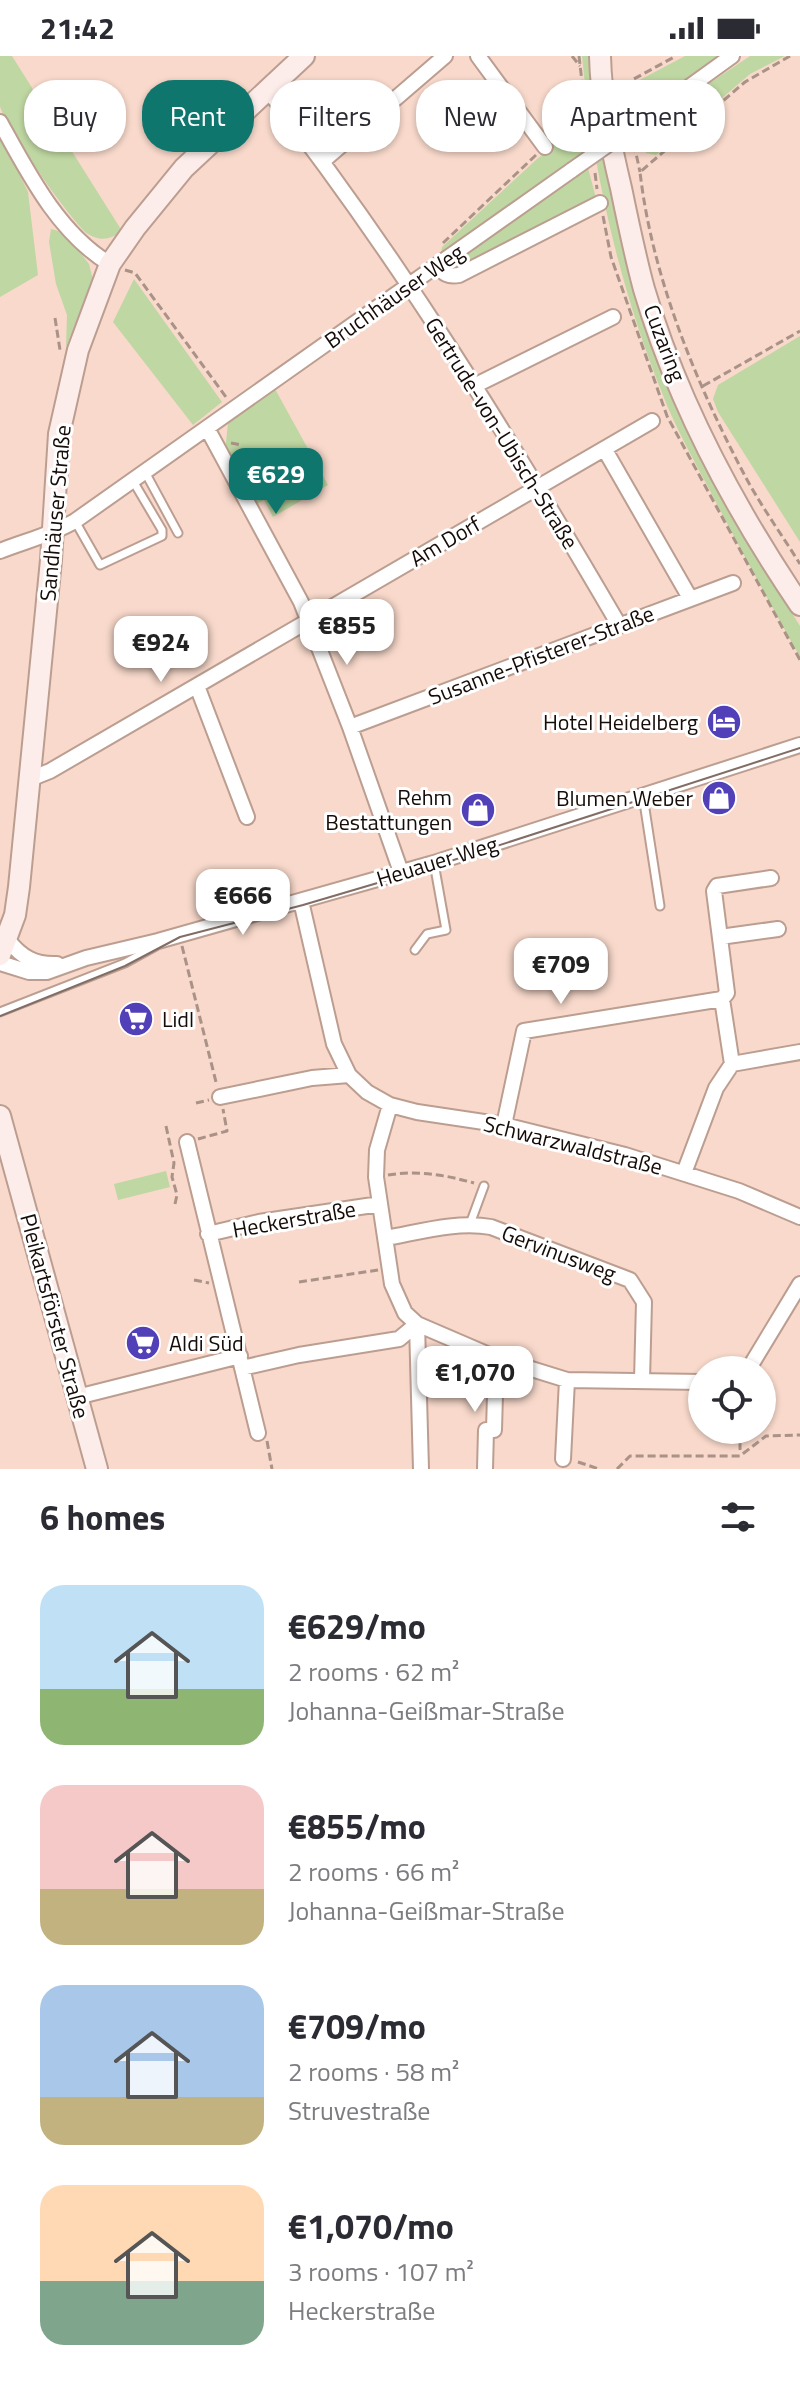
<!DOCTYPE html>
<html lang="en">
<head>
<meta charset="utf-8">
<style>
  :root { --surface:#fff; --page:#f7f7f7; --text:#2b2b33; --muted:#7c7c81; --accent:#0f766e }
  body { margin:0; font-family:"Titillium Web",sans-serif; background:var(--page); color:var(--text); height:100vh; display:flex; flex-direction:column; font-size:30px; white-space:nowrap }
  * { box-sizing:border-box; margin:0 }
  p { font-size:26px; color:var(--muted) }
  .icon { flex:none; width:44px; height:44px; fill:none; stroke:currentColor; stroke-width:2; stroke-linecap:round; stroke-linejoin:round }
  .map { position:relative; height:1413px; overflow:hidden }
  .side { display:flex; flex-direction:column; background:var(--surface); flex:1 }
  .side>* { flex:none }
  .hud { position:absolute; left:24px; top:24px; width:752px; height:72px; display:flex; gap:16px }
  .tools { position:absolute; left:688px; top:1300px; display:grid; gap:16px }
  .tools a { display:grid; place-items:center; width:88px; height:88px; border-radius:50%; background:var(--surface); box-shadow:0 2px 6px #0004; font-size:40px }
  .price { position:absolute; translate:-50% -68px; padding:0 18px; border-radius:16px; background:#fff; color:#222; font-size:26px; line-height:52px; filter:drop-shadow(0 2px 4px #0008) }
  .price::after { content:''; position:absolute; left:50%; top:48px; width:24px; height:18px; margin-left:-12px; background:inherit; clip-path:polygon(0 0,100% 0,50% 100%) }
  .price.active { background:var(--accent); color:#fff }
  ul { padding:0; list-style:none }
  li { display:flex; align-items:center; gap:24px; height:200px; padding:0 40px }
  li span { display:grid; place-items:center; flex:none; width:224px; height:160px; border-radius:24px; color:#555 }
  li>.icon { margin-inline-start:auto }
  span .icon { width:96px; height:96px; fill:#fffc; stroke-width:1 }
  li b { font-size:34px }
  h2 { display:flex; justify-content:space-between; align-items:center; height:96px; padding:0 40px; font-size:34px }
  .pill { padding:0 28px; border-radius:32px; background:var(--surface); box-shadow:0 2px 6px #0004; font-size:28px; line-height:72px }
  .pill.active { background:var(--accent); color:#fff }
  .status { display:flex; justify-content:space-between; align-items:center; height:56px; padding:0 40px; background:var(--surface); direction:ltr }
  .status svg { height:22px; fill:currentColor }
  .map>svg:first-child { display:block }
</style>
</head>
<body>
<div class="status"><b>21:42</b><svg viewBox="0 0 49 12"><path d="M0 12V9h3v3zM5 12V6h3v6zM10 12V3h3v9zM15 12V0h3v12zM26 1h20v11H26zM47 4h2v5h-2z"/></svg></div>
<div class="map">
<svg width="800" height="1413" viewBox="0 0 800 1413">
  <rect width="100%" height="100%" fill="#f8d9cb"/>
  <!-- green -->
  <path fill="#bfd7a2" d="M0 0H12L122 175C112 183 100 186 88 178 72 167 4 69 0 50 0 35 0 16 0 0Z
    M582 0H593L611 131 728 449 749 488 800 570V601C768 544 737 487 707 429 692 401 676 372 664 342 620 233 593 117 582 0Z
    M685 0H722L634 57V27Z
    M750 0H785L750 18 656 99 646 97 637 76Z
    M576 72 584 76 589 97 441 198 442 191 537 103Z
    M0 78 28 136 38 219 0 241Z
    M588 112 596 142 477 205 451 214 449 212 451 206Z
    M51 173 62 176 72 186 89 208 93 224 66 291 67 259 56 228 49 186Z
    M134 223 222 346 193 369 113 266Z
    M800 280V486L718 356 713 343 718 329Z
    M275 333 328 429 273 461 264 444 253 450 225 396 228 367Z
    M166 1115 170 1131 118 1144 114 1128Z"/>
  <g fill="none" stroke-linecap="round" stroke-linejoin="round">
    <!-- lane casing -->
    <g stroke="#bc9e91" stroke-width="11">
      <path id="lane" d="M145 416 178 477
        M75 465 100 509 162 480V474L133 425
        M643 740 660 850
        M415 894 427 878 446 874 434 807
        M0 956 125 907 156 890
        M470 1168 484 1130"/>
    </g>
    <!-- street casing -->
    <g stroke="#bc9e91" stroke-width="18">
      <path id="street" d="M478 0 545 91
        M267 33C399 202 511 384 619 569
        M660 52 732 0
        M0 66C28 117 59 178 110 208
        M323 105 445 0
        M438 210C444 218 448 221 459 219L600 147
        M476 329 613 261
        M207 372 301 546 350 671 401 816
        M605 394 690 542
        M0 495C25 485 51 479 75 465L572 114
        M197 630 247 761
        M350 671 733 527
        M30 723 50 715 652 365
        M301 845 334 988 349 1019 367 1036 390 1049 417 1056 504 1069 625 1099 739 1135 800 1161
        M720 881 778 873
        M8 884C21 901 35 909 57 908
        M0 907 29 916H47L86 902 158 885 434 807 800 689
        M732 1008 722 943 727 937 714 835 717 830 771 822
        M220 1041 312 1022 349 1019
        M390 1049 377 1094 376 1121 392 1228 405 1257 417 1268 496 1302 567 1324 702 1326
        M504 1069 524 975 722 943
        M187 1086 258 1377
        M684 1117 716 1032 732 1008 800 996
        M208 1178 259 1166 380 1148
        M386 1182C420 1176 456 1165 491 1171L630 1224 644 1246 642 1324
        M242 1312 299 1299 399 1283 417 1268 421 1413
        M748 1314 800 1228
        M77 1341 240 1300
        M563 1403 567 1324
        M485 1413 486 1374H494L496 1302"/>
    </g>
    <!-- secondary casing -->
    <g stroke="#bc9e91" stroke-width="24">
      <path id="secondary" d="M600 0C601 44 611 90 621 132 628 166 635 200 644 233 677 345 735 453 800 549
        M0 899 15 859 19 831 51 504 59 378 78 294 110 208 135 172 184 112 304 0
        M0 1060 97 1413"/>
    </g>
    <!-- path -->
    <path stroke="#aa9287" stroke-width="3" stroke-dasharray="8 4" stroke-linecap="butt" d="M572 0 580 10
      M579 0 589 86
      M790 0 745 26 640 116C652 221 696 327 745 420 761 450 782 479 800 508
      M627 57V41L632 24 676 0
      M554 83 584 56
      M634 88 640 116
      M595 117 597 133
      M603 160 611 201 667 360 800 604
      M443 187 536 99
      M125 214 135 217 226 341
      M55 262 60 294
      M703 330 800 275
      M231 387 241 389
      M182 890 216 1026
      M196 1047 209 1044
      M166 1070 174 1107 172 1121 177 1139 175 1148
      M198 1083 227 1075 223 1053
      M388 1119C419 1114 445 1119 474 1127
      M194 1224 209 1227
      M299 1226 378 1214
      M740 1374V1398
      M267 1385 272 1413
      M578 1406 599 1413
      M617 1413 630 1400H740L766 1380 800 1379"/>
    <!-- lane -->
    <use href="#lane" stroke="#fff" stroke-width="7"/>
    <!-- street -->
    <use href="#street" stroke="#fff" stroke-width="14"/>
    <!-- secondary -->
    <use href="#secondary" stroke="#fdedea" stroke-width="20"/>
    <!-- tram -->
    <path stroke="#816d65" stroke-width="2" d="M0 960 125 910 180 881 303 849 435 810 800 692"/>
    <!-- street-bridge casing -->
    <g stroke="#bc9e91" stroke-width="18" stroke-linecap="butt">
      <path id="street-bridge" d="M572 114 660 52"/>
    </g>
    <!-- street-bridge -->
    <use href="#street-bridge" stroke="#fff" stroke-width="14"/>
  </g>
  <!-- icons -->
  <defs>
    <g id="hotel-disc" transform="scale(1.8)"><circle r="9.5" fill="#5140b8" stroke="#fff"/><path d="M-6-4.5h1.5V1H6V5H4.5V3h-9V5H-6ZM-4 0a1.8 1.8 0 1 1 3.6 0ZM.5 0V-2.5h3Q6-2.5 6 0Z" fill="#fff"/></g>
    <g id="shop-disc" transform="scale(1.8)"><circle r="9.5" fill="#5140b8" stroke="#fff"/><path d="M-5-2.5h2.3a2.7 3.5 0 0 1 5.4 0H5L5.5 6h-11ZM-1.5-2.5h3a1.5 2.3 0 0 0-3 0Z" fill="#fff"/></g>
    <g id="supermarket-disc" transform="scale(1.8)"><circle r="9.5" fill="#5140b8" stroke="#fff"/><path d="M-6-5.5h2.5l.6 2H6L4.5 2H-2.5L-4.4-4H-6ZM-1.5 3.2a1.3 1.3 0 1 0 .1 0ZM3 3.2a1.3 1.3 0 1 0 .1 0Z" fill="#fff"/></g>
  </defs>
  <g fill-rule="evenodd">
    <use href="#hotel-disc" x="724" y="666"/>
    <use href="#shop-disc" x="719" y="742"/>
    <use href="#shop-disc" x="478" y="754"/>
    <use href="#supermarket-disc" x="136" y="963"/>
    <use href="#supermarket-disc" x="143" y="1287"/>
  </g>
  <g text-anchor="middle" dominant-baseline="central" stroke-width="6" stroke-linejoin="round" paint-order="stroke">
    <!-- street labels -->
    <g font-size="22" fill="#150b07" stroke="#fff">
      <text transform="translate(394 240) rotate(-35)">Bruchhäuser Weg</text>
      <text transform="translate(665 287) rotate(69)">Cuzaring</text>
      <text transform="translate(502 377) rotate(58)">Gertrude-von-Ubisch-Straße</text>
      <text transform="translate(55 457) rotate(-85)">Sandhäuser Straße</text>
      <text transform="translate(445 485) rotate(-30)">Am Dorf</text>
      <text transform="translate(541 599) rotate(-21)">Susanne-Pfisterer-Straße</text>
      <text transform="translate(437 805) rotate(-17)">Heuauer Weg</text>
      <text transform="translate(573 1089) rotate(14)">Schwarzwaldstraße</text>
      <text transform="translate(294 1163) rotate(-10)">Heckerstraße</text>
      <text transform="translate(559 1197) rotate(21)">Gervinusweg</text>
      <text transform="translate(55 1260) rotate(75)">Pleikartsförster Straße</text>
    </g>
    <!-- poi labels -->
    <g font-size="22" fill="#150b07" stroke="#fff" text-anchor="end">
      <text x="698" y="666">Hotel Heidelberg</text>
      <text x="452" y="741">Rehm<tspan x="452" dy="25">Bestattungen</tspan></text>
      <text x="693" y="742">Blumen Weber</text>
      <text x="162" y="963" text-anchor="start">Lidl</text>
      <text x="169" y="1287" text-anchor="start">Aldi Süd</text>
    </g>
  </g>
</svg>
<div class="tools">
<a><svg class="icon" aria-label="locate" viewBox="0 0 24 24"><circle cx="12" cy="12" r="6"/><path d="M12 2v4M12 18v4M2 12h4M18 12h4"/></svg></a>
</div>
<b class="price active" style="left:276px;top:460px">€629</b>
<b class="price" style="left:347px;top:611px">€855</b>
<b class="price" style="left:161px;top:628px">€924</b>
<b class="price" style="left:243px;top:881px">€666</b>
<b class="price" style="left:561px;top:950px">€709</b>
<b class="price" style="left:475px;top:1358px">€1,070</b>
<div class="hud">
<a class="pill">Buy</a>
<a class="pill active">Rent</a>
<a class="pill">Filters</a>
<a class="pill">New</a>
<a class="pill">Apartment</a>
</div>
</div>
<section class="side">
<h2>6 homes<svg class="icon" aria-label="filters" viewBox="0 0 24 24"><path d="M4 7h16M4 17h16"/><circle cx="9" cy="7" r="2"/><circle cx="15" cy="17" r="2"/></svg></h2>
<ul>
<li><span style="background:linear-gradient(#bfe0f5 65%,#8fb573 0)"><svg class="icon" aria-label="home" viewBox="0 0 24 24"><path d="M3 11l9-7 9 7M6 9v11h12V9"/></svg></span><div><b>€629/mo</b><p>2 rooms · 62 m²</p><p>Johanna-Geißmar-Straße</p></div></li>
<li><span style="background:linear-gradient(#f6c9c9 65%,#c2b280 0)"><svg class="icon" aria-label="home" viewBox="0 0 24 24"><path d="M3 11l9-7 9 7M6 9v11h12V9"/></svg></span><div><b>€855/mo</b><p>2 rooms · 66 m²</p><p>Johanna-Geißmar-Straße</p></div></li>
<li><span style="background:linear-gradient(#a9c7e8 70%,#c2b280 0)"><svg class="icon" aria-label="home" viewBox="0 0 24 24"><path d="M3 11l9-7 9 7M6 9v11h12V9"/></svg></span><div><b>€709/mo</b><p>2 rooms · 58 m²</p><p>Struvestraße</p></div></li>
<li><span style="background:linear-gradient(#ffd9b3 60%,#7fa58c 0)"><svg class="icon" aria-label="home" viewBox="0 0 24 24"><path d="M3 11l9-7 9 7M6 9v11h12V9"/></svg></span><div><b>€1,070/mo</b><p>3 rooms · 107 m²</p><p>Heckerstraße</p></div></li>
</ul>
</section>
</body>
</html>
